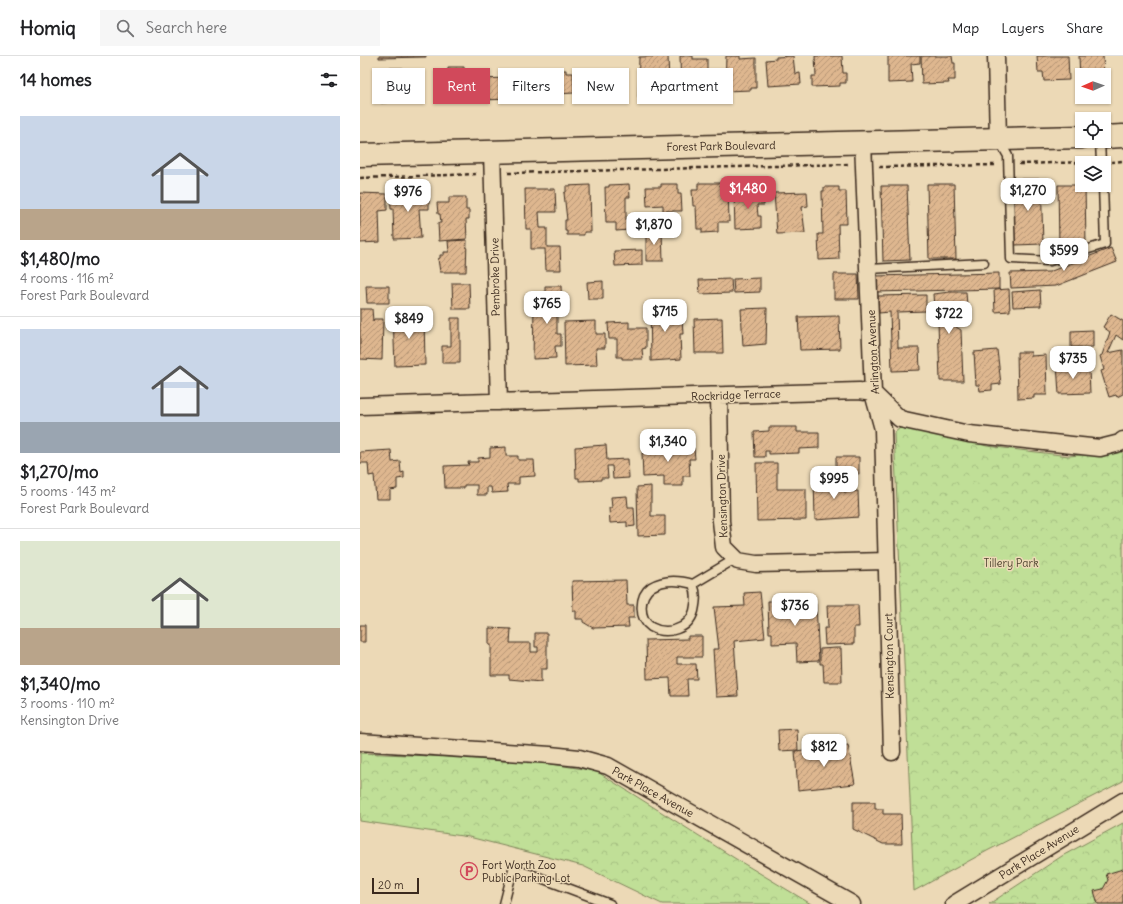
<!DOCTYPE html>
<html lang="en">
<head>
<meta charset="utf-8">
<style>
  :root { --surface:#fff; --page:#f6f6f6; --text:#202124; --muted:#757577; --line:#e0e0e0; --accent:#d1495b }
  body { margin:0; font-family:Delius,sans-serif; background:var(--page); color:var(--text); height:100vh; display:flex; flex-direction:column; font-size:15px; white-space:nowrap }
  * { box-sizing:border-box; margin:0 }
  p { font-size:13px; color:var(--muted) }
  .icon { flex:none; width:22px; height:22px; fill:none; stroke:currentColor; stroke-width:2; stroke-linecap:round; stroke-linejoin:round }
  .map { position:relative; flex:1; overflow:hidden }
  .panel { display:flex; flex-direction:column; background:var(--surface); width:360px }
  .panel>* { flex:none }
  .banner { position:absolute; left:12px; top:12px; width:380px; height:36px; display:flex; gap:8px }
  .needle { width:26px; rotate:268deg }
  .controls { position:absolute; left:715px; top:12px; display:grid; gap:8px }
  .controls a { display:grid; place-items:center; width:36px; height:36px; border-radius:0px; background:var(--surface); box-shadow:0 1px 3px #0004; font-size:20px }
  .scale { position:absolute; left:12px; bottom:10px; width:47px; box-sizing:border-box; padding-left:4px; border:2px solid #3b2a1e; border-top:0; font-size:11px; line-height:14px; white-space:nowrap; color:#3b2a1e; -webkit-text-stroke:3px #ecd9b6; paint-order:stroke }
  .price { position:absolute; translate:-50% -34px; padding:0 9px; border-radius:8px; background:#fff; color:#222; font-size:13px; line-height:26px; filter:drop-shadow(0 1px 2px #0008) }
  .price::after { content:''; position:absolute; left:50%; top:24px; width:12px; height:9px; margin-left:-6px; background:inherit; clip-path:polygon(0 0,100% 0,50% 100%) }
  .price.active { background:var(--accent); color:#fff }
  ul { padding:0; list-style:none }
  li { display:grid; align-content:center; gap:8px; height:212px; padding:0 20px }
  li+li { border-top:1px solid var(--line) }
  li span { display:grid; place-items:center; height:124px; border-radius:0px; color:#555 }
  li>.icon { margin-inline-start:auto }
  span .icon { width:72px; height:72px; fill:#fffc; stroke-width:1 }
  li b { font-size:17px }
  h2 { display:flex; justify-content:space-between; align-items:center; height:48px; padding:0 20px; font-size:17px }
  .chip { padding:0 14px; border-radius:0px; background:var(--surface); box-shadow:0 1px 3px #0004; font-size:14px; line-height:36px }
  .chip.active { background:var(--accent); color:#fff }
  header { display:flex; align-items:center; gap:24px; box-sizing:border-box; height:56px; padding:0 20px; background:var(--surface); border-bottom:1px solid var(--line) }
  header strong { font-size:19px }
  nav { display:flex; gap:22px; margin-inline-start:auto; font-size:14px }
  .search { width:280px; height:36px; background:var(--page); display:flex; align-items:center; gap:10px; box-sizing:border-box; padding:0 14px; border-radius:0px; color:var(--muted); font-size:15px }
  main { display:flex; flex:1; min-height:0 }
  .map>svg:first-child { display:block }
</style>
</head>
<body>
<header>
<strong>Homiq</strong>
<div class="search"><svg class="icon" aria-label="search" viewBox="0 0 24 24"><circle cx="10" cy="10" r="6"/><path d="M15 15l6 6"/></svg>Search here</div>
<nav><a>Map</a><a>Layers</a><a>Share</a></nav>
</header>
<main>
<section class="panel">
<h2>14 homes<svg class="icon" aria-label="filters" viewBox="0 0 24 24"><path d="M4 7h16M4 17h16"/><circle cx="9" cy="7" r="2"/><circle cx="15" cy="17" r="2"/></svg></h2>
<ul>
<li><span style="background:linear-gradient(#c9d6e8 75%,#b9a48a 0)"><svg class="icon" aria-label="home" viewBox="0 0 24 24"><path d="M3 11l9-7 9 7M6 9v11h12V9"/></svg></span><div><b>$1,480/mo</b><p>4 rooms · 116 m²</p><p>Forest Park Boulevard</p></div></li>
<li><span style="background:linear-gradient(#c9d6e8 75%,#9aa5b1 0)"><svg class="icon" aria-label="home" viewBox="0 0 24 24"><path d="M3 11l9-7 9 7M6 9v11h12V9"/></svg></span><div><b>$1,270/mo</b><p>5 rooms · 143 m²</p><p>Forest Park Boulevard</p></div></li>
<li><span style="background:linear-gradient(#dfe7d0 70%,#b9a48a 0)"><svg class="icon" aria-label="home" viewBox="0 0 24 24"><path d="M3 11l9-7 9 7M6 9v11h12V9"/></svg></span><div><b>$1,340/mo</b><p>3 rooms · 110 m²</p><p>Kensington Drive</p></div></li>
</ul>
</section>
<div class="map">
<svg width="763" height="848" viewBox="0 0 763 848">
  <defs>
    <pattern id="forest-crowns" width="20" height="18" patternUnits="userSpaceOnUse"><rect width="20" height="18" fill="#c0df97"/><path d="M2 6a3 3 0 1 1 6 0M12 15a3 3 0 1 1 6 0" fill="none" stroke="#a6c082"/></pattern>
    <pattern id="building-hatch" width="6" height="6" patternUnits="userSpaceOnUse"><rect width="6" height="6" fill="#deb78f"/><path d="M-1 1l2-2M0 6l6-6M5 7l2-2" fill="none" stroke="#b59574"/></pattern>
  </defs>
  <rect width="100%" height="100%" fill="#ecd9b6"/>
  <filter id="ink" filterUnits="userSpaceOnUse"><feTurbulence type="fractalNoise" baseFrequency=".025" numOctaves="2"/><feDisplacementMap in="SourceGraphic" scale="8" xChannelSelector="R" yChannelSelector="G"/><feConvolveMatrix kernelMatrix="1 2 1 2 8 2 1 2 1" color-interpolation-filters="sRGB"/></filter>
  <g filter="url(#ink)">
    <!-- forest -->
    <path fill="url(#forest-crowns)" stroke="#7e845a" d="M548 370 627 390 709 400 763 395V725L627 795 554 835 534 377 540 372Z
      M0 697 166 704 236 715 376 803 451 848H302L223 810 109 781 0 765Z
      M763 767V848H629L702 800Z"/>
    <!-- building -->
    <path fill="url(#building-hatch)" stroke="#3b2a1e" d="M19 0H66V1L19 2Z
      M308 0 309 26H316V39L278 41 279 1Z
      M320 0H333V3H347V23H355V36L348 37V39L321 40Z
      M366 0H380V3L396 2V32H391V34L365 35Z
      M433 0 435 18 440 17 441 28 408 30 406 4 416 3V1Z
      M455 0H482L483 17H486V27H480V30L452 31V20H456Z
      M528 0H560V7L551 8 552 26 528 27Z
      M561 0H592L593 7H595V24H588L589 27 562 28Z
      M677 0H708L709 24 684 25 683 16H678Z
      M719 0H743L744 19H722V24H720Z
      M88 11H104L105 31 88 32Z
      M27 12H43V22L54 21V25H62L63 44 21 47V22H28Z
      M206 14V17H213L214 37 196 38V40L173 39 172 15Z
      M149 22V26H156V43L118 44V23Z
      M653 123H681L683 188 655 189Z
      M338 127H360V130H368L369 166H358V176L342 177V173H337L336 150H333L332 134H338Z
      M269 128 270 141H266V164H269L270 174 256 175V167H246L245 131H249V129Z
      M301 128H318V138H321L322 155H303V149L287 150 286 131H301Z
      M567 128H594L596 203H569Z
      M230 129 231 176H224V179H207V175H205V164H207L204 137 206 136V130Z
      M698 129H725L726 190H699Z
      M521 130H547L550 204 523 205Z
      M464 131H479V135H486L487 168H478L479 203 459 204 458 178H463L462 135H464Z
      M60 133V138L69 137V153H59L61 182 34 183 33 153H31L30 138 47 137 46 134Z
      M165 133H195L196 156H179L180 172H187V191H200L201 214H186L185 193H171V173H166Z
      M389 135H404V149H397L398 160H401V172L375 173 374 137H389Z
      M447 136 448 150 442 151 445 177 417 178 414 137Z
      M0 137 27 138V154L19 155 20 186 0 187Z
      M89 141H106V154H109V163H106L107 183 79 185 78 167H81L80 158H78L77 147H89Z
      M302 175 303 205H286V176Z
      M107 184 106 216H80L78 203 80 202V199H84V196H89L88 185Z
      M751 192 757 206 696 230 651 232 650 217 689 216Z
      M282 194V209L255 210 254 195Z
      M639 217V233L515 236 514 220Z
      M474 218H498L499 243H474Z
      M400 222V236L374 237 373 223Z
      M371 223 372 237 340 238 339 224Z
      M243 225V243H228L227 226Z
      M92 227H109L110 253H93Z
      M6 230H29V247H7Z
      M185 230H201L202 254H197V278H201V290H195L196 302 173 303 174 252H185Z
      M649 233 650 255 635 256 634 234Z
      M680 234 681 250 653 251 652 236Z
      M590 236H606L607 250 592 251 593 269 601 274 603 325H580L578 266H575L573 238Z
      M566 239V255L537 256 538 292H559L560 314 532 315 530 256 519 257 518 240Z
      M290 247H311V262H322L323 278H320L321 303 291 305Z
      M407 252 406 288 383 290 381 253Z
      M0 253H12L13 265 14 263H23L22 304 0 303Z
      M751 258 763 265V284L756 279 748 297 763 294V338L757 341 756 339 749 341 741 315 744 314 740 300 742 299 750 276 743 271Z
      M64 259 65 309 35 310 33 260Z
      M479 260 480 293 440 294 438 261Z
      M91 262H100V307H82V290H91Z
      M362 262 363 297H335L334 263Z
      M236 265V278H245V292H236L237 309 205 310 204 266Z
      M269 266V272H286V292L282 293 283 303H262V301H257V283H249L248 267Z
      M733 274V291H711V275Z
      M637 294 641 328 632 329V334L620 335 619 329H616L614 296Z
      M657 296H671V300L686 299 687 339H674V342L658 343Z
      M708 307V314L729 313 730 337 699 338 697 308Z
      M409 371H437V376H459V392L439 393V397L409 398V395H405V401H395L394 376 409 375Z
      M246 389 247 404 268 403 269 422 253 423 252 410H247L248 422H241V424L219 425V422H216L215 391Z
      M329 389V392H334L335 403H329L330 420H323V430H304V420L283 421 282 397H288V391Z
      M146 391V400H158V404H174L175 420 159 421V428H147L148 436 132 437 131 431H127V439H117V429H104V432H85L84 410 109 409 108 406H118V402L130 401V392Z
      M31 394 32 406 40 405 41 417 44 416V422L37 423V433L30 434V443H16L14 419 9 420 8 407H0V396Z
      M476 401H499V418L476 419Z
      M396 407H417V433H446V464L397 465Z
      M473 419V433L484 432V436L498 435 499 461 455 464 454 420Z
      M291 430V460H305V479L278 480 277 431Z
      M267 440 268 451H274L275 470 267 471V466L250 467 249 452H252L251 441Z
      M266 524 267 549H274V562H268L269 571 233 572 223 566V563H216V555H213L212 525Z
      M400 536 405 582 374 585 378 640 356 641 353 593H359L354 551 385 550 384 537Z
      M438 541V549L456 548 459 605 437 606 436 587 412 588V577H409L408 545H420V542Z
      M467 549H498L499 571H494V588L465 589 464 572H468Z
      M0 569H5V586H0Z
      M129 572 151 573 150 587H171V596H178V591H175V577H187V613H181V626L149 623V619H131V589H129Z
      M328 580H342V601H317V608H336L337 623H327L328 640H311L310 622 287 623 286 584 328 583Z
      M476 592H481L482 626H464L463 608H460V593Z
      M437 673 438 694 419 695 418 674Z
      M488 689 495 728 438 734 435 695Z
      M493 746H515V753H523V758H541L542 788H523L493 773Z
      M763 813V848H738L734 835 743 833 748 824 746 818Z"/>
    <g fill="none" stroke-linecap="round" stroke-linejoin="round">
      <!-- lane casing -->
      <g stroke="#3b2a1e" stroke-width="11">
        <path id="lane" d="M740 85 741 107
          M640 86 648 100 651 203 690 205 745 188 743 129
          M509 213 624 207
          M333 528C337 538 336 545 334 555 329 573 307 580 291 571 278 562 279 540 291 531 304 523 319 524 333 528L375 503
          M144 848 153 813 173 819 250 848"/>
      </g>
      <!-- street casing -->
      <g stroke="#3b2a1e" stroke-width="19">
        <path id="street" d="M636 0 638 83
          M503 86 513 337 523 373 532 696
          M132 95 139 346
          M359 339 361 465 364 491 378 505 396 508 527 505
          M0 350 499 335 513 337 540 363 609 378 740 392 760 387 763 384
          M0 686 190 699 219 702 248 710 492 848
          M594 848 763 745"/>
      </g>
      <!-- secondary casing -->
      <g stroke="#3b2a1e" stroke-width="25">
        <path id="secondary" d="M744 81 763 80
          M0 99 722 81"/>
      </g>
      <!-- path -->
      <path stroke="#3b2a1e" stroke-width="2.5" stroke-dasharray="4 3" stroke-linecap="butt" d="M751 106 763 105
        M659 108 730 106
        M519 111 638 109
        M148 117 489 108
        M0 122 117 118"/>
      <!-- lane -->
      <use href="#lane" stroke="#ecd9b6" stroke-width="8"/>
      <!-- street -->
      <use href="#street" stroke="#ecd9b6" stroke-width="16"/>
      <!-- secondary -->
      <use href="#secondary" stroke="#ecd9b6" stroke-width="22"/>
    </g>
  </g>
  <!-- icons -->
  <defs>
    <g id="parking-ring" transform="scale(0.9)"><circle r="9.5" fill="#ecd9b6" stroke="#d1495b" stroke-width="1.5"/><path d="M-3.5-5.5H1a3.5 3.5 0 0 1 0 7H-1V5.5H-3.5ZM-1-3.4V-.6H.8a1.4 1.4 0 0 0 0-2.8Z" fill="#d1495b"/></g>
  </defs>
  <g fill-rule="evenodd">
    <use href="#parking-ring" x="109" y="815"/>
  </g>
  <g text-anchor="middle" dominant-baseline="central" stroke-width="3" stroke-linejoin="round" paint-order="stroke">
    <!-- street labels -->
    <g font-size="11" fill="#3b2a1e" stroke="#ecd9b6">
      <text transform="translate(361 90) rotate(-1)">Forest Park Boulevard</text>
      <text transform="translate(135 221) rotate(-91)">Pembroke Drive</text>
      <text transform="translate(513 296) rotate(-93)">Arlington Avenue</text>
      <text transform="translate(376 339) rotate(-2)">Rockridge Terrace</text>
      <text transform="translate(362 440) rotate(-92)">Kensington Drive</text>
      <text transform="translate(529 600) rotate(-91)">Kensington Court</text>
      <text transform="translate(293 736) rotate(29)">Park Place Avenue</text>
      <text transform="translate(679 796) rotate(-32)">Park Place Avenue</text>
    </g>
    <!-- park labels -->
    <g font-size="11" fill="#4f4530" stroke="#ecd9b6">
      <text x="651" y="507">Tillery Park</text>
    </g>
    <!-- poi labels -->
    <g font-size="11" fill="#3b2a1e" stroke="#ecd9b6" text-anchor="start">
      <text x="122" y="809">Fort Worth Zoo<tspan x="122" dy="13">Public Parking Lot</tspan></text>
    </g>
  </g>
</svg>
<div class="controls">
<a><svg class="needle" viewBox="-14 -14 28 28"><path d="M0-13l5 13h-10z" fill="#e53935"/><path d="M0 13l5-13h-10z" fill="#757577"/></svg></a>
<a><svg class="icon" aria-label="locate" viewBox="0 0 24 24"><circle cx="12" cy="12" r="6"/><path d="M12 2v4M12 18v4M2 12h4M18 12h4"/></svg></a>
<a><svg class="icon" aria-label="layers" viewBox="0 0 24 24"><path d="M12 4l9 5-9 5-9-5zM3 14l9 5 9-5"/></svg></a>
</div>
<div class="scale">20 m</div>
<b class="price active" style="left:388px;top:154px">$1,480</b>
<b class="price" style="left:668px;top:156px">$1,270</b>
<b class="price" style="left:48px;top:157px">$976</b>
<b class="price" style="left:294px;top:190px">$1,870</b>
<b class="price" style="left:704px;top:216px">$599</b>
<b class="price" style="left:187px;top:269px">$765</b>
<b class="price" style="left:305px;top:277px">$715</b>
<b class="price" style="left:589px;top:279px">$722</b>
<b class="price" style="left:49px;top:284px">$849</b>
<b class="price" style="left:713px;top:324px">$735</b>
<b class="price" style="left:308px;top:407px">$1,340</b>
<b class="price" style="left:474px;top:444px">$995</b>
<b class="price" style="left:435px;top:571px">$736</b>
<b class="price" style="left:464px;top:712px">$812</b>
<div class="banner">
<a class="chip">Buy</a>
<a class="chip active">Rent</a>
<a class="chip">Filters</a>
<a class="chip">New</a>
<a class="chip">Apartment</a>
</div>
</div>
</main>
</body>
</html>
